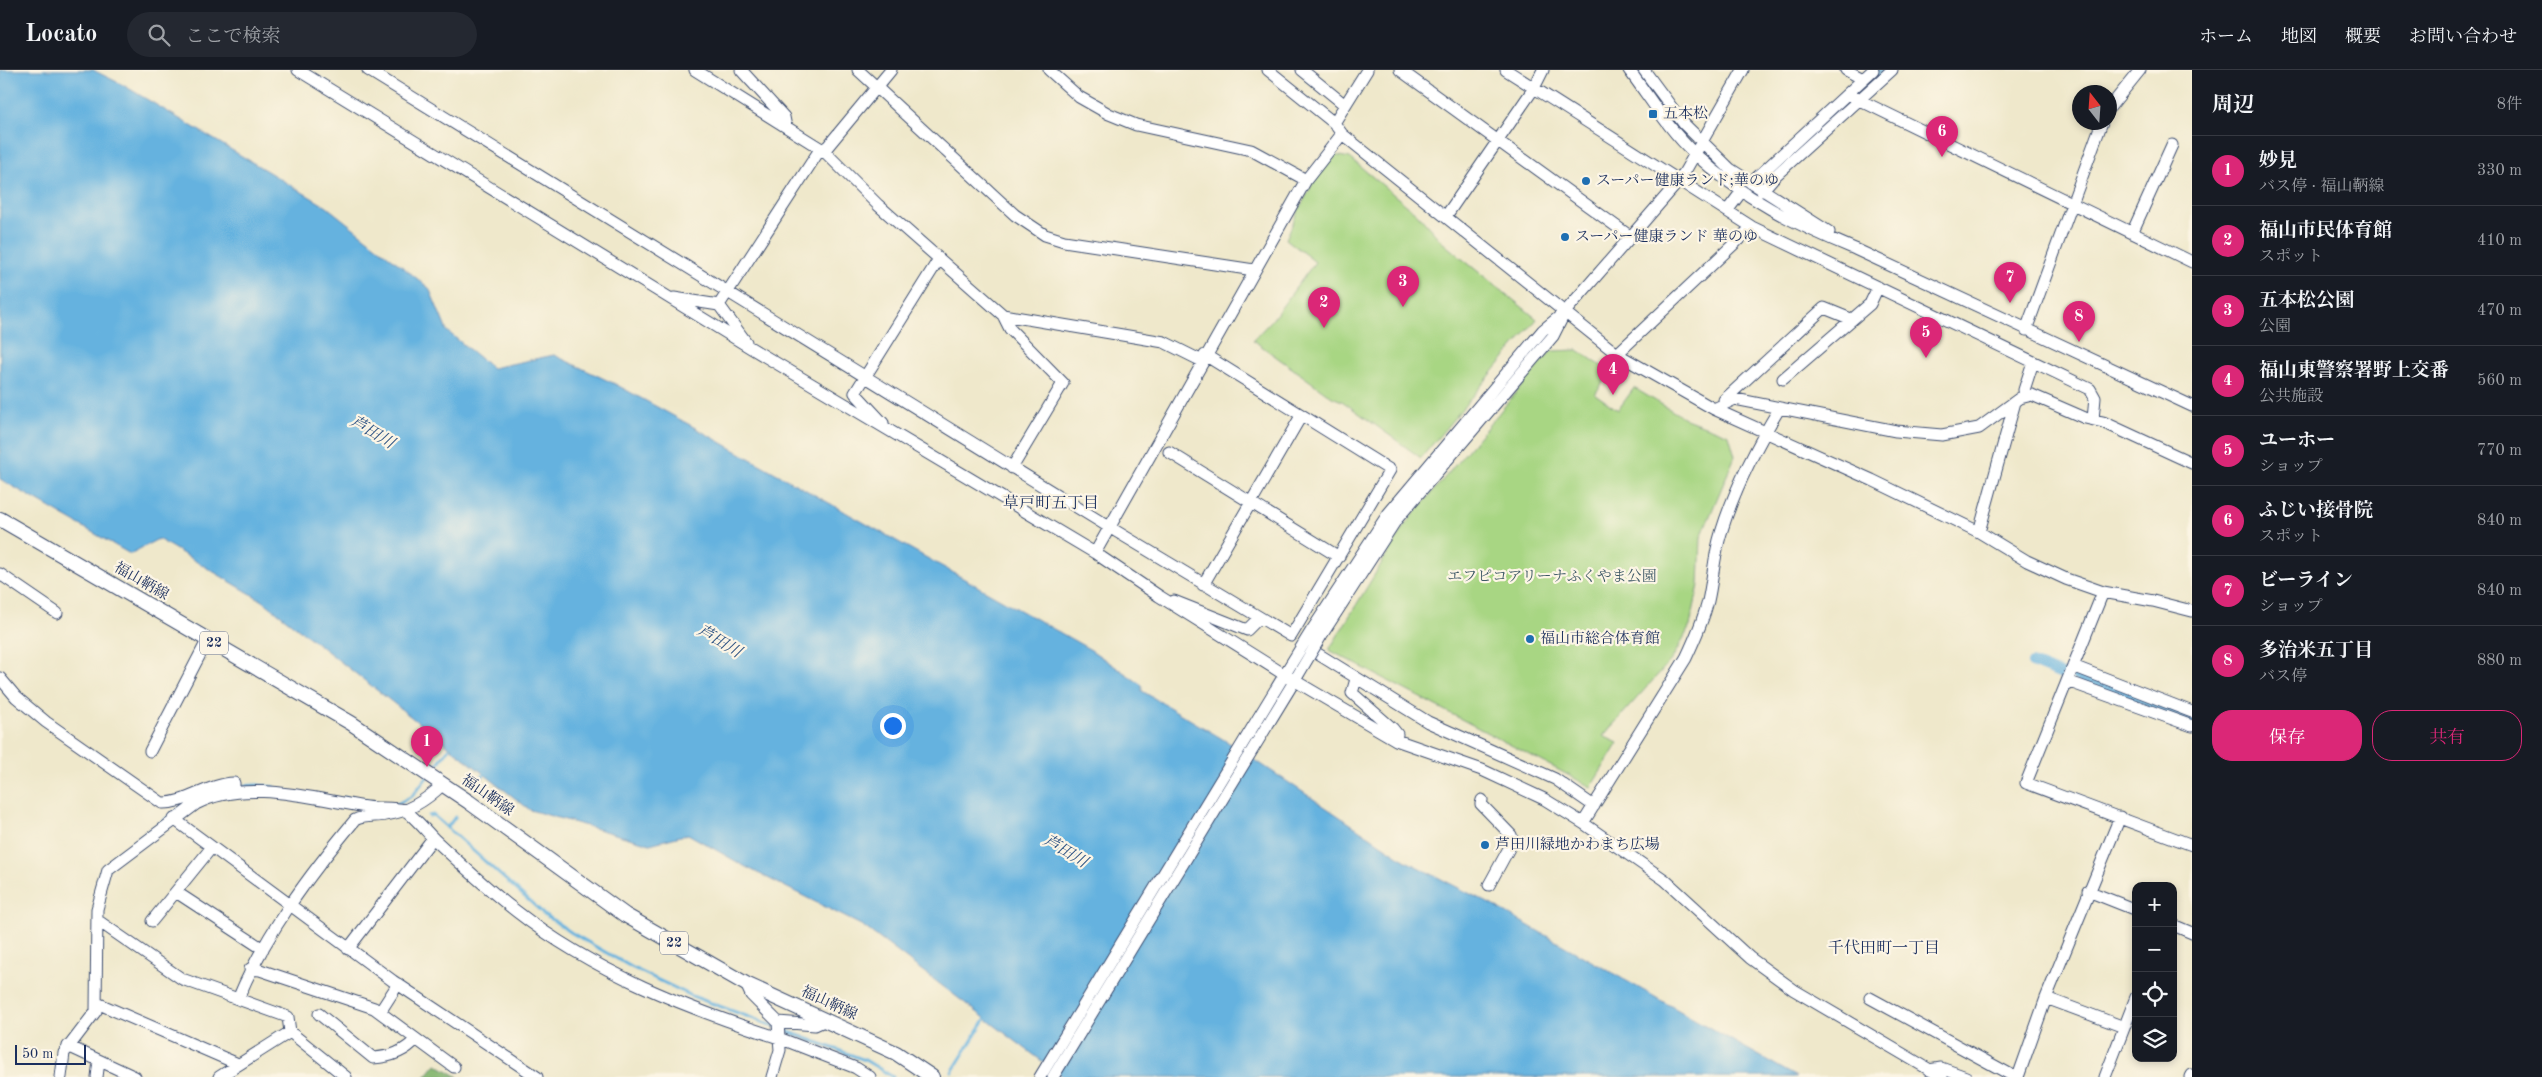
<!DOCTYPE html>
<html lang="ja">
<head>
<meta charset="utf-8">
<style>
	body { margin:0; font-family:"Old Standard TT","Noto Serif JP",serif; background:#242831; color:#f1f3f6 }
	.controls { position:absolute; right:15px; bottom:15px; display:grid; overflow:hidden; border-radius:10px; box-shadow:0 2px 8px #0003 }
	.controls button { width:45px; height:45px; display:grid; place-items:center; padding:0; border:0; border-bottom:1px solid #363941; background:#171b24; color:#f1f3f6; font:25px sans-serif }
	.compass { position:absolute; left:2072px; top:15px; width:45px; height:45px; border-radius:50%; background:#171b24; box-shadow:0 2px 8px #0003; rotate:343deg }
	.scale { position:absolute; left:15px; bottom:12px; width:71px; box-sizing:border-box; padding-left:5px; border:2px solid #1b2f5e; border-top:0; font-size:14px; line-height:18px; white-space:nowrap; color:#1b2f5e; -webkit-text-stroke:4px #fcf5e5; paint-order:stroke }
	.you { position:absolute; left:892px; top:655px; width:18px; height:18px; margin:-12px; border:4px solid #fff; border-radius:50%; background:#1a73e8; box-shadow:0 0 0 8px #1a73e833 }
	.badge { display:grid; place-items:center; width:32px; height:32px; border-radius:50%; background:#db2777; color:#fff; font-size:16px; font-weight:700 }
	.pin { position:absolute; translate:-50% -41px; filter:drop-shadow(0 1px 2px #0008) }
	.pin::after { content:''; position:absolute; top:26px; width:18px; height:15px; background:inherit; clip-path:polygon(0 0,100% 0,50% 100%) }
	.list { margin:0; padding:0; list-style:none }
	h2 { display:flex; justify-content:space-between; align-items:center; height:65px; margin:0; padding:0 20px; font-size:21px }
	h2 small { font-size:16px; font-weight:400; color:#9ea1a6 }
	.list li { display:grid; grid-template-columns:32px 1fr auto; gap:15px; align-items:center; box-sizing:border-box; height:70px; padding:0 20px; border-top:1px solid #363941 }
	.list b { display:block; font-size:19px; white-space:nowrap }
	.list p { margin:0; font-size:16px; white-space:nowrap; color:#9ea1a6 }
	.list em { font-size:16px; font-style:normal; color:#9ea1a6 }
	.actions { display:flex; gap:10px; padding:15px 20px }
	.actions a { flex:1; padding:11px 0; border:1px solid #db2777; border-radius:20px; text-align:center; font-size:18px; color:#db2777 }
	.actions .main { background:#db2777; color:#fff }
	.icon { flex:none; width:28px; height:28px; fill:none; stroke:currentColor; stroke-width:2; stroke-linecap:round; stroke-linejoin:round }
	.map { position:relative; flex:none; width:2192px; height:1007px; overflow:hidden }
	header { display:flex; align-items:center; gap:30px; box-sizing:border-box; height:70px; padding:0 25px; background:#171b24; border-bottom:1px solid #363941 }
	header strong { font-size:24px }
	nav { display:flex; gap:28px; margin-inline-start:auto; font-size:18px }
	.search { width:350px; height:45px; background:#242831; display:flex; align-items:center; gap:12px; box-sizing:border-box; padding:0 18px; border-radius:28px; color:#9ea1a6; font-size:19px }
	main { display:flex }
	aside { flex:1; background:#171b24 }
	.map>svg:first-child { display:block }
	.green { fill:#a8d683; stroke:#628270 }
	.forest { fill:#86b771; stroke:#507368 }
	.water { fill:#65b2df; stroke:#40709e }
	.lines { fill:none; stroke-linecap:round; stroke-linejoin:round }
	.stream { stroke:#65b2df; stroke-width:3 }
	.canal { stroke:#65b2df; stroke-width:10 }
	.minor-casing { stroke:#3b4b6e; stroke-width:13 }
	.major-casing { stroke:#3b4b6e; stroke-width:16 }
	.minor { stroke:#fff; stroke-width:11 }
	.major { stroke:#fff; stroke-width:14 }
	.minor-bridge-casing { stroke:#3b4b6e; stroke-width:13; stroke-linecap:butt }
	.minor-bridge { stroke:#fff; stroke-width:11 }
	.poi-dot { fill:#1f6fb2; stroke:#fcf5e5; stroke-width:2 }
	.labels { text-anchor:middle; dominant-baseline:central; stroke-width:4.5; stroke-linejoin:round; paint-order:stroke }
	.shield { fill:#fcf5e5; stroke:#5e6a86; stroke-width:1 }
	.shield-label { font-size:14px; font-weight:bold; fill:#1b2f5e }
	.poi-label { font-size:15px; fill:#1b2f5e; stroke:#fcf5e5; text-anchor:start }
	.park-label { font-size:15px; fill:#3e5967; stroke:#fcf5e5 }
	.street-label { font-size:15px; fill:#1b2f5e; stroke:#fcf5e5 }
	.water-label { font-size:16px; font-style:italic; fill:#315685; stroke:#fcf5e5 }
	.neighbourhood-label { font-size:16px; fill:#1b2f5e; stroke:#fcf5e5 }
</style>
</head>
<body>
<header>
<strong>Locato</strong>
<div class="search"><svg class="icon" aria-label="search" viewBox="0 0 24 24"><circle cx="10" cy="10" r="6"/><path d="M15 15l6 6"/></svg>ここで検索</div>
<nav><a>ホーム</a><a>地図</a><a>概要</a><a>お問い合わせ</a></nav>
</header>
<main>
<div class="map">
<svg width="2192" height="1007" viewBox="0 0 2192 1007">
	<rect width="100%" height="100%" fill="#fcf5e5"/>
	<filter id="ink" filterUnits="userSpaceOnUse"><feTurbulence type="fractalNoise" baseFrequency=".02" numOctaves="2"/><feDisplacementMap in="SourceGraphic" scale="10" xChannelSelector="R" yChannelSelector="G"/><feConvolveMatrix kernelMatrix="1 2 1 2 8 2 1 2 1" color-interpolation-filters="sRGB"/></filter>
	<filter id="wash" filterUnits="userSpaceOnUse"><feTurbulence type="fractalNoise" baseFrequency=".0096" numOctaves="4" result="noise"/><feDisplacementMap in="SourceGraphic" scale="20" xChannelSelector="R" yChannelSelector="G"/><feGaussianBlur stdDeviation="1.12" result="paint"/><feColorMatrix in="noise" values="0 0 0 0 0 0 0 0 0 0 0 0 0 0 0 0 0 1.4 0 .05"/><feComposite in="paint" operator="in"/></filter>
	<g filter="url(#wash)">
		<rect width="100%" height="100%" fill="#efe8cb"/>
		<path class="green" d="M1334,85L1350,88L1417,144L1442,172L1460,187L1537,249L1421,388L1342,331L1332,327L1253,270L1272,250L1315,192L1286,169L1298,141L1324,92L1327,87Z
			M1578,280L1610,302L1595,324L1618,340L1634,318L1686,349L1729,365L1735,386L1701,467L1699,515L1690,556L1672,589L1603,666L1618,673L1591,717L1329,580L1404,456L1551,281Z"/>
		<path class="forest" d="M436,994L457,1006L458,1007H425Z"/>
		<path class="water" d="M0,0H93L123,15L327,137L429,218L447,261L492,298L554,285L615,314L690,355L1091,580L1142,615V621L1231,674L1406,791L1490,834L1797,1007H1063L863,856L746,797L688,764L650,774L530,740L263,531L158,469L130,484L0,409Z"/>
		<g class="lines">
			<path class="stream" d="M431,702L449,679
				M479,712L486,701
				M243,716L257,715L274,717
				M345,728L378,733
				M397,734L412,726L427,707
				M429,746L433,745L544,844L572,863L633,898L692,926L776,957
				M447,758L455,747
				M129,777L188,732
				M781,959L865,990L893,1007
				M952,1002L986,948"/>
			<path class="canal" d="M1778,96L1882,0
				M2032,593L2062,605
				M2076,606L2192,650"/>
		</g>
	</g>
	<g filter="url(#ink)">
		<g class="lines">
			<g class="minor-casing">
				<path id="minor" d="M298,0L751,278L1095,483L1159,526L1285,605L1396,670L1482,700L1544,729L1583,753L1665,810L1750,888L1794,920L1942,1007
					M368,0L1109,457L1291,566L1390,400L1205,285
					M695,0L823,80L878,135L1003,245L1164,272L1202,291
					M741,0L784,47L786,57
					M858,0L1015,145L1045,165L1064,171L1254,200
					M1049,0L1079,27L1109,44L1136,55L1251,80L1306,110
					M1268,0L1334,53L1342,64L1617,284L1714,339L1872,410L1979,462L2027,491L2066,509L2103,522L2153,531L2192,541
					M1302,0L1345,35
					M1400,0L1631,167
					M1506,0L1752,157L2090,319L2095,328L2093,349
					M1629,0C1650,28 1669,60 1695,84C1742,128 1797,155 1855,179L2192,336
					M1644,0L1684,54L1730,99L1829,162
					M1846,0L1863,9
					M1847,24L2192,192
					M2110,37L2140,0
					M1334,53L1367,0
					M1751,113L1873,0
					M1762,121L1775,106L1892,0
					M1727,141L1742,121
					M1446,146L1534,18L1543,0
					M2132,163L2172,75
					M674,228L719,235
					M1003,245L1010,259L1063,313L1012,398
					M2026,260L2102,52
					M746,272L719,235L817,84L828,76L891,0
					M1617,284L1752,157
					M1783,309L1870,234L1878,217
					M2025,325L2024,320L2033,292
					M1724,330L1824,238L1851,249
					M1714,339L1735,329L1896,361L1942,365L1979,358L2020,328L2032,325L2085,348L2103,352L2192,393
					M883,353L855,323L939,189
					M1169,382L1339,487
					M1979,462L2015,332
					M1095,483L1306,110L1342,64
					M0,504L57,543
					M1203,515L1301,346
					M2103,522L2026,713L2192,775
					M1174,531L1247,560L1259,548
					M1312,560L1388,444L1543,260L1565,242L1680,110L1743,0
					M1321,566L1396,450L1553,266L1563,246
					M1305,576L1428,652L1555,709L1594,736
					M2073,596L2192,642
					M0,608L16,627L46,652L162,733C186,734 208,714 234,713V722
					M1356,609L1352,623L1393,659L1397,664L1396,670
					M2067,611L2192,656
					M150,681L208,569
					M1482,730L1481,734L1511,765L1513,771L1489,815
					M174,749L393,911L537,1007
					M1583,753L1686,588C1695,569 1703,551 1708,531C1713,509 1714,485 1721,463C1734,420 1756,377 1779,339
					M2088,821L2136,840
					M176,822L263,879
					M97,850L182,909L288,947L290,962L219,1007
					M152,851L212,777
					M2173,855L2192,863
					M348,879L433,768
					M250,899L260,900L374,938L454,997
					M746,914L751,925L778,952
					M1870,928L2015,1007
					M2046,928L2124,957
					M238,929C265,864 310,804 355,750C364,745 375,747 385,745C408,742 427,730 443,714
					M97,933L238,994
					M380,942L398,914
					M319,944L373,988C390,987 405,982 416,969
					M290,962L346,1007
					M68,976L135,1007
					M1929,1000L1941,998L1966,1007
					M61,1007L64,983L96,941L97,839L108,800L196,734C244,708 314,729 366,737C378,739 393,737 404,740C411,743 427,762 434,769C460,793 487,819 516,841C594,902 686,938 779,968L778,952L815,955L826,950
					M97,1007L99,991
					M772,1007L780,980L779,968L856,998L870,1007
					M1040,1007L1288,599
					M1053,1007L1298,605
					M2018,1007L2046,928L2120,747
					M2105,1007L2136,927
					M2191,1007L2192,1005"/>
			</g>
			<g class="major-casing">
				<path id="major" d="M0,449L351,653L469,732L625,845L746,914L896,983L932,1007"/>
			</g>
			<use href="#minor" class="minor"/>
			<use href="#major" class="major"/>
			<g class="minor-bridge-casing">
				<path id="minor-bridge" d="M1288,599L1312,560
					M1298,605L1321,566"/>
			</g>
			<use href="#minor-bridge" class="minor-bridge"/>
		</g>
	</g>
	<g class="poi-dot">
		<rect x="1648" y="39" width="10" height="10" rx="2.5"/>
		<circle cx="1586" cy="111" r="5"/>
		<circle cx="1565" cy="167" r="5"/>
		<circle cx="1530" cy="569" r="5"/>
		<circle cx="1485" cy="775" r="5"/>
	</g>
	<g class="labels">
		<g class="shield">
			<rect x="200" y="561.5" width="28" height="23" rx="4"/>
			<rect x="660" y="861.5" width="28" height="23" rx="4"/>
		</g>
		<g class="shield-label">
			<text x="214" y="573">22</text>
			<text x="674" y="873">22</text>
		</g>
		<g class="poi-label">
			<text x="1663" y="44">五本松</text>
			<text x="1596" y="111">スーパー健康ランド;華のゆ</text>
			<text x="1575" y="167">スーパー健康ランド 華のゆ</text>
			<text x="1540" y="569">福山市総合体育館</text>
			<text x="1495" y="775">芦田川緑地かわまち広場</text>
		</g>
		<g class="park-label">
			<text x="1552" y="507">エフピコアリーナふくやま公園</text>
		</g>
		<g class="street-label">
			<text transform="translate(141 512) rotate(30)">福山鞆線</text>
			<text transform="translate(487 726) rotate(35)">福山鞆線</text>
			<text transform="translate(829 934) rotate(25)">福山鞆線</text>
		</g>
		<g class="water-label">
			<text transform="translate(372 363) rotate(31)">芦田川</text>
			<text transform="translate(719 572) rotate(31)">芦田川</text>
			<text transform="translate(1065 782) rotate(31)">芦田川</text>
		</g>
		<g class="neighbourhood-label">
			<text x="1051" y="434">草戸町五丁目</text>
			<text x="1884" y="879">千代田町一丁目</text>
		</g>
	</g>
</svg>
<div class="controls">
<button>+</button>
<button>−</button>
<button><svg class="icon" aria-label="locate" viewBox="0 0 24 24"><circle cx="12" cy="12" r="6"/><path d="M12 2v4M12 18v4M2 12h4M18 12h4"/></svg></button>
<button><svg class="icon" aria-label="layers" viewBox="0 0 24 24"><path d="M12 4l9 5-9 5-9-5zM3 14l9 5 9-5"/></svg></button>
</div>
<svg class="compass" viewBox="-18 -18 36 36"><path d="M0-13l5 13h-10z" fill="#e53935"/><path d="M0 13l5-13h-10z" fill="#9ea1a6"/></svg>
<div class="scale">50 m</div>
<div class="you"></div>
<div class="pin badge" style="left:427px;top:697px">1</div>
<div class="pin badge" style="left:1324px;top:258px">2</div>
<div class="pin badge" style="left:1403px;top:237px">3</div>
<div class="pin badge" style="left:1613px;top:325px">4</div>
<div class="pin badge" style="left:1926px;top:288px">5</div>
<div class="pin badge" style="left:1942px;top:87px">6</div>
<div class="pin badge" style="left:2010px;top:233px">7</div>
<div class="pin badge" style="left:2079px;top:272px">8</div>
</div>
<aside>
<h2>周辺<small>8件</small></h2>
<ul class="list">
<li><span class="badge">1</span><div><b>妙見</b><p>バス停 · 福山鞆線</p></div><em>330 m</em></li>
<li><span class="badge">2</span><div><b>福山市民体育館</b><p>スポット</p></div><em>410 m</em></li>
<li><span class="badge">3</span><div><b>五本松公園</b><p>公園</p></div><em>470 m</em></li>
<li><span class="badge">4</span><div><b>福山東警察署野上交番</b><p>公共施設</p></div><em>560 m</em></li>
<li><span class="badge">5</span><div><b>ユーホー</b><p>ショップ</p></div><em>770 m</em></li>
<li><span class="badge">6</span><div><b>ふじい接骨院</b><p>スポット</p></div><em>840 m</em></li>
<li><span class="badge">7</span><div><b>ビーライン</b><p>ショップ</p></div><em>840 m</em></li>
<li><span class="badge">8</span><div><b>多治米五丁目</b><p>バス停</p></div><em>880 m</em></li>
</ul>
<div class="actions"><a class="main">保存</a><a>共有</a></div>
</aside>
</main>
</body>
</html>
